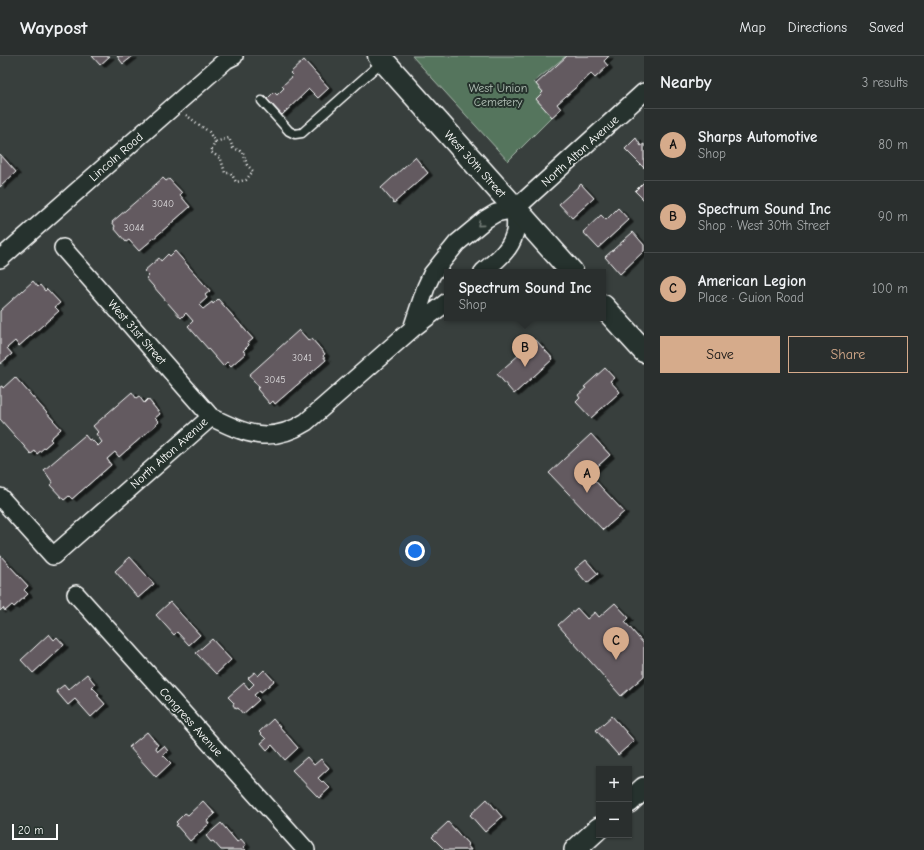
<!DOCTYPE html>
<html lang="en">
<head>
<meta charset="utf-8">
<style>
	body { margin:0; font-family:"Comic Neue",sans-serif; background:#323736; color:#f1f3f6 }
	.controls { position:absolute; right:12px; bottom:12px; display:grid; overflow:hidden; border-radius:0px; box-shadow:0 1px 3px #0004 }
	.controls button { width:36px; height:36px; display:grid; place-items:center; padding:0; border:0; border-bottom:1px solid #464a4a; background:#2a2f2e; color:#f1f3f6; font:20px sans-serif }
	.scale { position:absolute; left:12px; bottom:10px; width:46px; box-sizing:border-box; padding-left:4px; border:2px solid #fff; border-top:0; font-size:11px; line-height:14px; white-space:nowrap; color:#fff; -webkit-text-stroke:3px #26332d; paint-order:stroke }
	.you { position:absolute; left:415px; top:495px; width:14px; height:14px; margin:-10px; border:3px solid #fff; border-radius:50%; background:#1a73e8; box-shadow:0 0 0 6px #1a73e833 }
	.badge { display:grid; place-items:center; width:26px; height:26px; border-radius:50%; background:#d6ab8b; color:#111; font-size:13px; font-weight:700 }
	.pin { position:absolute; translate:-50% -33px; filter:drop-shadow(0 1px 2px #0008) }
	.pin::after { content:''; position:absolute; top:21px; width:14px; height:12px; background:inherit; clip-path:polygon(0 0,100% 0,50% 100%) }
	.popup { position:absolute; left:444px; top:213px; width:162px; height:52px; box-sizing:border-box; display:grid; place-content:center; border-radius:0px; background:#2a2f2e; filter:drop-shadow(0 1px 3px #0005); font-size:13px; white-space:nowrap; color:#a5a9aa }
	.popup b { font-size:15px; color:#f1f3f6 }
	.popup::after { content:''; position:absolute; left:50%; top:100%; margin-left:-8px; border:8px solid transparent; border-top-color:#2a2f2e }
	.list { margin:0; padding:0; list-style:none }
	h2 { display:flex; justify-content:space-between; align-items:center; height:52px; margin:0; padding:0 16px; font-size:17px }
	h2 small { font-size:13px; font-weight:400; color:#a5a9aa }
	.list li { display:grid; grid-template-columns:26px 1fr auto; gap:12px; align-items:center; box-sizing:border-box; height:72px; padding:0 16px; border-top:1px solid #464a4a }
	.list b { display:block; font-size:15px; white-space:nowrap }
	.list p { margin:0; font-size:13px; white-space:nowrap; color:#a5a9aa }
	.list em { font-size:13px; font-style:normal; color:#a5a9aa }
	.actions { display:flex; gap:8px; padding:12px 16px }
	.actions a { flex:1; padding:9px 0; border:1px solid #d6ab8b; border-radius:0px; text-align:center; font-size:14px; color:#d6ab8b }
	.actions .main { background:#d6ab8b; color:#111 }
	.map { position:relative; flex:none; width:644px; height:794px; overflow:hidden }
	header { display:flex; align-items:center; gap:24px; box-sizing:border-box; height:56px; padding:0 20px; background:#2a2f2e; border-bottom:1px solid #464a4a }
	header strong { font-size:19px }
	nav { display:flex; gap:22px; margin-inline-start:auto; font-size:14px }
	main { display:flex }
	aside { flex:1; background:#2a2f2e }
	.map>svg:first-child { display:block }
	.green { fill:#55745d; stroke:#aabaae }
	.building { fill:#635a61; stroke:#fff; filter:url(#shadow) }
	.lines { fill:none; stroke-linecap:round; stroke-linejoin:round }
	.service-casing { stroke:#fff; stroke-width:11 }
	.minor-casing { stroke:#fff; stroke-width:20 }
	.tertiary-casing { stroke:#fff; stroke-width:24 }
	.secondary-casing { stroke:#fff; stroke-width:25 }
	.path { stroke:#fff; stroke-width:2.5; stroke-dasharray:1 3; stroke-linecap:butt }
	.service { stroke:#26332d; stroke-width:8 }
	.minor { stroke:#26332d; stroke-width:17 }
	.tertiary { stroke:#26332d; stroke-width:21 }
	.secondary { stroke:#26332d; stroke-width:22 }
	.oneway { stroke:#727a76 }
	.labels { text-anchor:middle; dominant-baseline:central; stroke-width:4; stroke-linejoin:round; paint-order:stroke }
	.number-label { font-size:10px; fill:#d8d6d8 }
	.park-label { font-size:12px; fill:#b2c0b6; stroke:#26332d }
	.street-label { font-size:12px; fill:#fff; stroke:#26332d }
</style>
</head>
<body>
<header>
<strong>Waypost</strong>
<nav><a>Map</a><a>Directions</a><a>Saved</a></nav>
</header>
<main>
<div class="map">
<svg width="644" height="794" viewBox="0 0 644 794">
	<defs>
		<filter id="shadow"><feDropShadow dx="4.5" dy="2.5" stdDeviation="0" flood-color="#0009"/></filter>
	</defs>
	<rect width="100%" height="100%" fill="#383f3d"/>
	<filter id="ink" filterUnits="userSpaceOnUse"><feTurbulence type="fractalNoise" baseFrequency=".025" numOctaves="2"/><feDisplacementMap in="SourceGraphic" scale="8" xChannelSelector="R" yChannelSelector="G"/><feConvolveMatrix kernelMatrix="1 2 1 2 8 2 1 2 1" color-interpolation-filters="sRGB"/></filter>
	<g filter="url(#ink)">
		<path class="green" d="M412,0H566L534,26L543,36L536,43L552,61L508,105Z"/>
		<path class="building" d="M92,0H110L100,9Z
			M117,0H133L123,8Z
			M567,0H609L604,5L608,10L595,22L591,18L557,48L561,53L552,61L536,43L543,36L536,28Z
			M304,4L329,32L318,42L309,33L282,59L267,43L274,36L277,39L284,32L282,30L293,20L290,17Z
			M636,82L641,90L644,88V112L625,93Z
			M0,98L16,116L0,131Z
			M415,101L428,117L394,147L381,132Z
			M163,122L166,125L169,123L182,137L180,139L190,151L139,195L129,184L126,186L114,172L115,170L112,166Z
			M644,126V144L635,135Z
			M581,128L594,142L572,162L559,148Z
			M618,152L629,164L598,192L583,176L601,159L606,164Z
			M633,176L644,189V195L620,218L605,201Z
			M175,195L210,235L205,239L207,242L199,249L203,253L212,246L213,248L218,243L253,283L248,287L249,289L243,295L246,297L231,310L227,306L223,310L188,270L193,265L186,257L181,262L146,222L149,220L144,215L159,202L161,205L168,198L170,200Z
			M33,225L38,231L40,229L45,235L47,233L60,247L55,251L59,255L19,290L15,285L7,292L12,298L0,308V255Z
			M299,274L309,285L312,283L325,298L323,300L326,304L275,348L273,345L270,348L257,333L259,331L249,319Z
			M536,284L553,303L514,338L497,318Z
			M605,312L614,322L610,325L620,336L591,362L576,346L580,342L578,339L586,332L584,331Z
			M15,321L61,373L50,383L52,385L37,398L35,395L31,398L0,363V331L2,330L3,332Z
			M132,336L136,342L139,340L144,347L148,343L160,358L155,362L159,366L119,401L115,396L107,403L111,409L72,443L69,440L64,444L50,429L53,427L44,414L85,379L89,384L91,383L98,390L102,386L96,378L98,376L93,370Z
			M591,378L610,399L589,418L624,456L603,474L549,417Z
			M0,499L28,530L24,534L28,538L14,551L12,549L5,555L3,552L0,555Z
			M130,501L154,528L138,542L115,515Z
			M586,504L598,518L587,527L575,513Z
			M170,546L200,579L189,589L177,576L174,579L156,559Z
			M615,547L629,562L625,566L644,588V620L621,640L558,569L577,552L587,563L595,556L599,561Z
			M49,578L54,584L57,581L64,589L33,617L21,604Z
			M212,583L231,604L216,618L196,597Z
			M264,614L274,625L261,636L260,634L254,639L259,644L243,658L238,652L236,653L233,649L234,647L228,641L244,627L249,633L254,628L248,622L255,616L258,620Z
			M87,618L95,628L92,631L99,638L97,639L105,648L91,661L75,643L68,649L56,635L64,629L68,634Z
			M612,660L634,685L618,699L596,674Z
			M273,663L298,692L285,704L272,689L267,694L261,687L266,683L259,676Z
			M147,676L158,689L155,691L158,695L164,690L168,695L163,699L171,707L156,721L129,691Z
			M307,701L314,709L321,703L329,712L318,722L322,726L323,725L330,732L319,742L292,714Z
			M487,743L502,761L485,776L470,759Z
			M203,745L215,758L207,765L209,768L190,785L176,769L178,768L176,766L185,757L188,759Z
			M448,766L468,788L467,789L471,794H445L432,781Z
			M221,767L237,786L241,783L246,789L243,791L246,794H221L213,785L211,786L206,780Z"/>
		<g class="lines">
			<g class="service-casing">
				<path id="service" d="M262,45L289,75L295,78L302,77L383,5"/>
			</g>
			<g class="minor-casing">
				<path id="minor" d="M63,192L211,361C246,378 270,389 306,366L412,273
					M0,203L226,4L234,0
					M483,216C494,206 510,195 514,179C517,172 515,162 515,153
					M447,246L412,273L426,231L432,218L457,187L486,163L496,157L515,153L644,36
					M0,441L53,500L211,361
					M76,538L306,794"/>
			</g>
			<g class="tertiary-casing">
				<path id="tertiary" d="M629,746L644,732
					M575,794L599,772"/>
			</g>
			<g class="secondary-casing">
				<path id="secondary" d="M379,0L572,216
					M603,250L644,295"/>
			</g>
			<path class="path" d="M186,59L209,76L215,86L211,96L221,103L225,117H231L236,126L246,124L253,115L247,109L243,96L233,92L229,82L215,86"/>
			<use href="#service" class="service"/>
			<use href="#minor" class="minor"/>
			<use href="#tertiary" class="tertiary"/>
			<use href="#secondary" class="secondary"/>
		</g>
		<defs><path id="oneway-chevron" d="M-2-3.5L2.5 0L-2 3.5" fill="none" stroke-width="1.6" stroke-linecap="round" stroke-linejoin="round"/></defs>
		<use class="oneway" href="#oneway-chevron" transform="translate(480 168) rotate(140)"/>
	</g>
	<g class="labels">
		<g class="number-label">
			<text x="163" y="148">3040</text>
			<text x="134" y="172">3044</text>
			<text x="302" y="302">3041</text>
			<text x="275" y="324">3045</text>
		</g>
		<g class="park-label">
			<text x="498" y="32">West Union<tspan x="498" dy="14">Cemetery</tspan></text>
		</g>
		<g class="street-label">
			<text transform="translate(580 95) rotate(-42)">North Alton Avenue</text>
			<text transform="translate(116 101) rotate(-41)">Lincoln Road</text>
			<text transform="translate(475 108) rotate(48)">West 30th Street</text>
			<text transform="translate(137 276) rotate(49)">West 31st Street</text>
			<text transform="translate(169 397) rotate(-42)">North Alton Avenue</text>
			<text transform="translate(191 666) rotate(48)">Congress Avenue</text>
		</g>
	</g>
</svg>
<div class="controls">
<button>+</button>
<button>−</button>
</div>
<div class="scale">20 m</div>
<div class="you"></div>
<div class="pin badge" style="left:587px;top:437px">A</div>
<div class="pin badge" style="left:525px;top:311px">B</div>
<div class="popup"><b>Spectrum Sound Inc</b>Shop</div>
<div class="pin badge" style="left:616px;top:604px">C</div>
</div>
<aside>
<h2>Nearby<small>3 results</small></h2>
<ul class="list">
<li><span class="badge">A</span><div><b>Sharps Automotive</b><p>Shop</p></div><em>80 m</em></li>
<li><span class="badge">B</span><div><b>Spectrum Sound Inc</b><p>Shop · West 30th Street</p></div><em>90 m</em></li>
<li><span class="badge">C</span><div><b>American Legion</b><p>Place · Guion Road</p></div><em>100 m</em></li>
</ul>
<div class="actions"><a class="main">Save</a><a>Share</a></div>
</aside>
</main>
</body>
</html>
